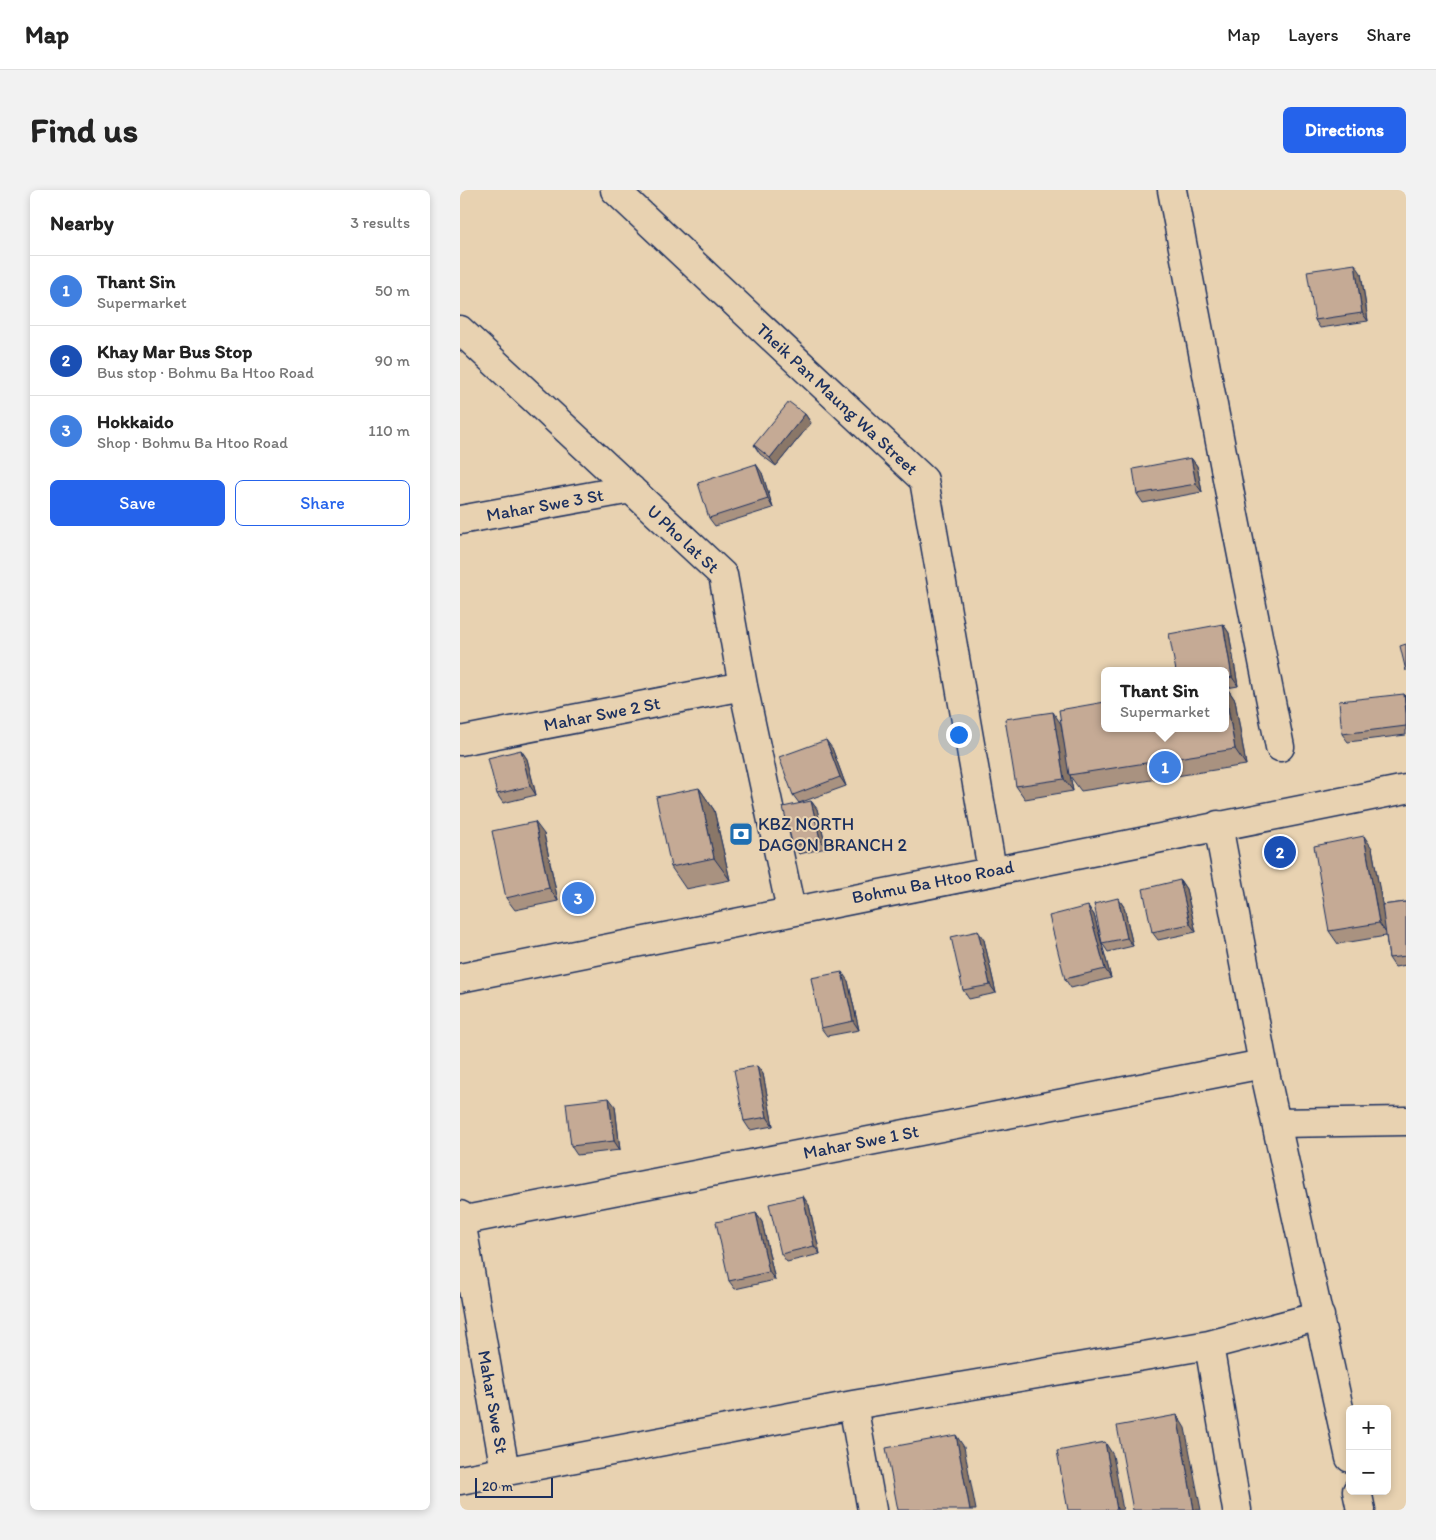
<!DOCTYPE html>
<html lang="en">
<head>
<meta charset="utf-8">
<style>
	body { margin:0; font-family:Itim,sans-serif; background:#f2f2f2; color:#222 }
	.controls { position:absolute; right:15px; bottom:15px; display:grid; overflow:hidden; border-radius:8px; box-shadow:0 2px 8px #0003 }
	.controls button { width:45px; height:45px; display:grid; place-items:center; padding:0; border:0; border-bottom:1px solid #e0e0e0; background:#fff; color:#222; font:25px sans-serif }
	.scale { position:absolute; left:15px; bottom:12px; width:78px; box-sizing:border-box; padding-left:5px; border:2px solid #1b2f5e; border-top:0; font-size:14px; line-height:18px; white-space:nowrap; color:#1b2f5e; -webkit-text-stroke:4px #e8d2b1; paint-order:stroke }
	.you { position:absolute; left:498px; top:544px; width:18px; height:18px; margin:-12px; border:4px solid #fff; border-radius:50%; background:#1a73e8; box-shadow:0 0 0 8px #1a73e833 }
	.badge { display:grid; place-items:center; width:32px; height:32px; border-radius:50%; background:#2563eb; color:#fff; font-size:16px; font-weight:700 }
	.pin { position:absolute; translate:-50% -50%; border:2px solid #fff; box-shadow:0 1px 5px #0006 }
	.popup { position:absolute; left:641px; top:477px; width:128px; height:65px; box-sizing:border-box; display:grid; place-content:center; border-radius:8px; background:#fff; filter:drop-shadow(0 1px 4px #0005); font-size:16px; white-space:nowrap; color:#767676 }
	.popup b { font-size:19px; color:#222 }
	.popup::after { content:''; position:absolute; left:50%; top:100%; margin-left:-10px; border:10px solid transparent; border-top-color:#fff }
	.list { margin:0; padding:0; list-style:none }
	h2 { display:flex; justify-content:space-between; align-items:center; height:65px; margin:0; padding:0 20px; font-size:21px }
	h2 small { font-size:16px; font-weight:400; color:#767676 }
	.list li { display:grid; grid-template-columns:32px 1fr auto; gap:15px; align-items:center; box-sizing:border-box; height:70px; padding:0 20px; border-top:1px solid #e0e0e0 }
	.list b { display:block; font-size:19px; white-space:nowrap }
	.list p { margin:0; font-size:16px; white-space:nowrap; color:#767676 }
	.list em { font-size:16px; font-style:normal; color:#767676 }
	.actions { display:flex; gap:10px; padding:15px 20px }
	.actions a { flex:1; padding:11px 0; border:1px solid #2563eb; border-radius:8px; text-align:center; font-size:18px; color:#2563eb }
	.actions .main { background:#2563eb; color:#fff }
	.map { position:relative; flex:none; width:946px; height:1320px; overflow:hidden; border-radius:8px }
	header { display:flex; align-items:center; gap:30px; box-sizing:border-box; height:70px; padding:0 25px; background:#fff; border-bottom:1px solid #e0e0e0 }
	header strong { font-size:24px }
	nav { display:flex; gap:28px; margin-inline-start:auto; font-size:18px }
	.intro { display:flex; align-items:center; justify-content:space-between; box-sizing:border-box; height:120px; padding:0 30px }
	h1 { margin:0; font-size:35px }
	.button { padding:12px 22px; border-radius:8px; background:#2563eb; color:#fff; font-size:18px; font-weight:700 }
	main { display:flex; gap:30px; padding:0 30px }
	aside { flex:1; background:#fff; border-radius:8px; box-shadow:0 2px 8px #0003 }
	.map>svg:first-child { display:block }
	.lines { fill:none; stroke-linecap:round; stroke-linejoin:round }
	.street-casing { stroke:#1b2f5e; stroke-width:31 }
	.primary-casing { stroke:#1b2f5e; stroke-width:31 }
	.street { stroke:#e8d2b1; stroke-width:28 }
	.primary { stroke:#e8d2b1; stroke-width:28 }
	.wall { fill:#a99280; stroke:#1b2f5e }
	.shaded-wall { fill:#8a7768; stroke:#1b2f5e }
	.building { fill:#c5aa95; stroke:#1b2f5e }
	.labels { text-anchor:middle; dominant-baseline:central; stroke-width:4; stroke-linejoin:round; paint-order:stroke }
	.street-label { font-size:18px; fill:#1b2f5e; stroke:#e8d2b1 }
	.poi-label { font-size:18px; fill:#1b2f5e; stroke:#e8d2b1; text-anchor:start }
</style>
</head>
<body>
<header>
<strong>Map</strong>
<nav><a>Map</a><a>Layers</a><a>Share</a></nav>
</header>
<div class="intro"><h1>Find us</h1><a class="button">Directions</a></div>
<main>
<aside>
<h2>Nearby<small>3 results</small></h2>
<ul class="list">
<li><span class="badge" style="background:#3f7fe0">1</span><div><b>Thant Sin</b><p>Supermarket</p></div><em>50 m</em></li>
<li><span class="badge" style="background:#1a4fb4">2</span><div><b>Khay Mar Bus Stop</b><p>Bus stop · Bohmu Ba Htoo Road</p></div><em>90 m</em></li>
<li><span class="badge" style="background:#3f7fe0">3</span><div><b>Hokkaido</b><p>Shop · Bohmu Ba Htoo Road</p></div><em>110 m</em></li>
</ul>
<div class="actions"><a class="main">Save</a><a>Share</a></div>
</aside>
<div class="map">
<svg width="946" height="1320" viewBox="0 0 946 1320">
	<rect width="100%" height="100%" fill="#e8d2b1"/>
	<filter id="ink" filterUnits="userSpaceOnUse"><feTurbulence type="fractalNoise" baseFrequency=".02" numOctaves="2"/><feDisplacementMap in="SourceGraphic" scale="10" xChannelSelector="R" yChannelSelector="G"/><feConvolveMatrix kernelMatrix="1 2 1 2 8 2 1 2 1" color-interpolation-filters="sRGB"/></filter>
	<g filter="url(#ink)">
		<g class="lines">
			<g class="street-casing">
				<path id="street" d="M155,0L464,290L532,680
					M712,0L773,320L820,557
					M0,140L263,385L283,496L331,720
					M0,330L171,299
					M0,551L283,496
					M758,635L803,874L890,1268
					M816,933L946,931
					M0,1025L45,1281
					M0,1031L803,874
					M749,1155L777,1320
					M393,1215L412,1320
					M0,1290L393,1215L749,1155L860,1126
					M897,1301L901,1320"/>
			</g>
			<g class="primary-casing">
				<path id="primary" d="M0,788L946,599"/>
			</g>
			<use href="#street" class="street"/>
			<use href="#primary" class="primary"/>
		</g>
		<path class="wall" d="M901,83L908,131L860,138L855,130Z
			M345,224L351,233L316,276L300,264L294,255Z
			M731,268L737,276L742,302L683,313L677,304Z
			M302,283L313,318L255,336L249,328Z
			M763,434L769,443L778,496L767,498L775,510L786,575L621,601L610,586L613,601L565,609L556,596L601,534L765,538V481Z
			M944,504L946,507V545L888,552L882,544Z
			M372,558L386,596L339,613L333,605Z
			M61,560L67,569L76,605L43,613L37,604Z
			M239,598L254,620L270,690L226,699L211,677Z
			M351,611L357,619L366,658L339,664L333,656Z
			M84,644L98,711L55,720L46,708Z
			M912,658L922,715L946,712V775L935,777L929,768L926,746L878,754L869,741Z
			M720,690L726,699L736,742L698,750L692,742Z
			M658,708L664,717L673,756L648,762L642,753Z
			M628,716L634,725L651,788L611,798L605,789Z
			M524,750L536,803L509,809L503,800Z
			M388,791L399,840L367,846L361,838Z
			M297,876L303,884L313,936L290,940L284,931Z
			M155,916L160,960L117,965L111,956Z
			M349,1015L360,1064L327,1072L321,1064Z
			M296,1023L302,1032L315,1090L275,1099L269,1091Z"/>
		<path class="shaded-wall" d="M895,74L901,83L908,131L902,123Z
			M345,224L351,233L316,276L310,268Z
			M731,268L737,276L742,302L736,294Z
			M296,274L302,283L313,318L308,309Z
			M763,434L769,443L778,496L772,487Z
			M765,495L775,510L786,575L775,559L765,500Z
			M944,504L946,507V523Z
			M593,522L601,534L613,601L604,589Z
			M366,550L372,558L386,596L380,587Z
			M61,560L67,569L76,605L70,596Z
			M239,598L254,620L270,690L254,668Z
			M351,611L357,619L366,658L360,649Z
			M75,632L84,644L98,711L89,698Z
			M904,646L912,658L928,746L919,733Z
			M720,690L726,699L736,742L730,734Z
			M658,708L664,717L673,756L667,748Z
			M628,716L634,725L651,788L645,779Z
			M518,741L524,750L536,803L530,795Z
			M382,782L388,791L399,840L393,831Z
			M297,876L303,884L313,936L307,927Z
			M149,908L155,916L160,960L154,951Z
			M343,1006L349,1015L360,1064L354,1056Z
			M296,1023L302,1032L315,1090L309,1082Z
			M717,1225L725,1238L741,1320H734Z
			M496,1245L504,1257L516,1320H510Z
			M645,1252L653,1265L663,1320H657Z"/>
		<path class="building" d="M895,74L902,123L855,130L847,81Z
			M329,212L345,224L310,268L294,255Z
			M731,268L736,294L677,304L673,279Z
			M296,274L308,309L249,328L238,293Z
			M763,434L772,487L765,489V481H716L709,444Z
			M946,454V481L940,456Z
			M765,500L775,559L609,585L599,520L645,512V538H765Z
			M944,504L946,523V536L882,544L879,511Z
			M593,522L604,589L556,596L545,529Z
			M366,550L380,587L333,605L319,567Z
			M61,560L70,596L37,604L28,568Z
			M239,598L254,668L211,677L196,607Z
			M351,611L360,649L333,656L323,617Z
			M75,632L89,698L46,708L32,641Z
			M904,646L919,733L869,741L854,656Z
			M720,690L730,734L692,742L683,699Z
			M658,708L667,748L642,753L634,714Z
			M946,712V766L929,768L922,715Z
			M628,716L645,779L605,789L589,726Z
			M518,741L530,795L503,800L491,747Z
			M382,782L393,831L361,838L351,788Z
			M297,876L307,927L284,931L274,880Z
			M149,908L154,951L111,956L106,913Z
			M343,1006L354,1056L321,1064L309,1014Z
			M296,1023L309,1082L269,1091L256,1032Z
			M717,1225L734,1320H673L657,1236Z
			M496,1245L510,1320H438L426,1258Z
			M645,1252L657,1320H608L597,1261Z"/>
	</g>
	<defs>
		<g id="bank-square" transform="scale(1.25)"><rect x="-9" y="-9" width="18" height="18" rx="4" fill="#1f6fb2" stroke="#e8d2b1"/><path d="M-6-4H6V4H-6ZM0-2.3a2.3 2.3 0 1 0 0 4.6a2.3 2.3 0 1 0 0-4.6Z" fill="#fff"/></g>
	</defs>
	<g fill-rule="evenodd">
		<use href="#bank-square" x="281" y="644"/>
	</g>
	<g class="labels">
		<g class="street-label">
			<text transform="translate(377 209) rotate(43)">Theik Pan Maung Wa Street</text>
			<text transform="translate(85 315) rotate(-10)">Mahar Swe 3 St</text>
			<text transform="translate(223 349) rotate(43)">U Pho lat St</text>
			<text transform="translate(142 524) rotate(-11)">Mahar Swe 2 St</text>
			<text transform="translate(473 692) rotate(-11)">Bohmu Ba Htoo Road</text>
			<text transform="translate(401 952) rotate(-11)">Mahar Swe 1 St</text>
			<text transform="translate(33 1212) rotate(80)">Mahar Swe St</text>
		</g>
		<g class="poi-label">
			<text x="298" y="634">KBZ NORTH<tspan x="298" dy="21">DAGON BRANCH 2</tspan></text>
		</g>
	</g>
</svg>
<div class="controls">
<button>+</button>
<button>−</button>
</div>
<div class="scale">20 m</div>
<div class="you"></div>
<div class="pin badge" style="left:705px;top:577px;background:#3f7fe0">1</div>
<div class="popup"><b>Thant Sin</b>Supermarket</div>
<div class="pin badge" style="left:820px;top:662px;background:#1a4fb4">2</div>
<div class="pin badge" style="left:118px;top:708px;background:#3f7fe0">3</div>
</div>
</main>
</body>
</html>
